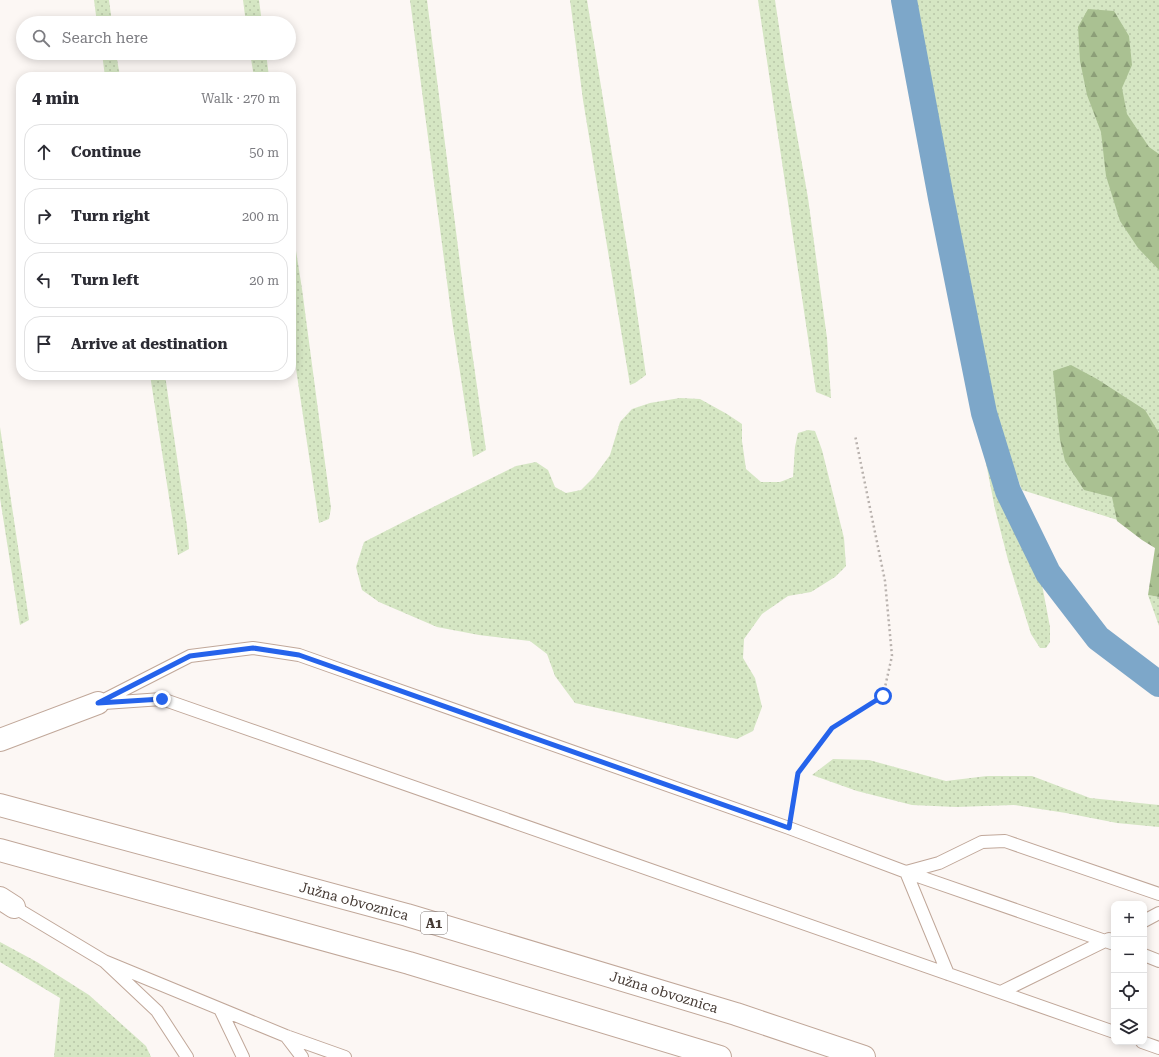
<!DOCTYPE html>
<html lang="en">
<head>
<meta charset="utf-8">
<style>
	body { margin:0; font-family:"Roboto Serif",serif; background:#f7f7f7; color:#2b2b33 }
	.controls { position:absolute; right:12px; bottom:12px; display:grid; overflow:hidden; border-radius:8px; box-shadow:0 2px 10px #0003 }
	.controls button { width:36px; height:36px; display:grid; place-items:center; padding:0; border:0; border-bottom:1px solid #e1e1e2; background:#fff; color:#2b2b33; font:20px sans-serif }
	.stop { position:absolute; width:12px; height:12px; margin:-9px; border:3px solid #2563eb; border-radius:50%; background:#fff }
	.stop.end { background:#2563eb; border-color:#fff; box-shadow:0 1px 4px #0008 }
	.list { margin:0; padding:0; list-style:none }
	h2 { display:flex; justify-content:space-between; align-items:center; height:52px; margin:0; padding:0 16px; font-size:17px }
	h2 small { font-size:13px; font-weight:400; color:#7c7c81 }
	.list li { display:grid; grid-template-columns:26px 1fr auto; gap:12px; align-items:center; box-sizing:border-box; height:56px; margin:0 8px 8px; padding:0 8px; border:1px solid #e1e1e2; border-radius:16px }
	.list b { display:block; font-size:15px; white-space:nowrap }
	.list em { font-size:13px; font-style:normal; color:#7c7c81 }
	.icon { flex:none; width:22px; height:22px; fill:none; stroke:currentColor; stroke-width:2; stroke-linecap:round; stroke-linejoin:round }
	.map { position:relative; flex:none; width:1159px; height:1057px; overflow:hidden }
	.search { position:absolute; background:#fff; box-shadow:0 2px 10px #0003; left:16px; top:16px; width:280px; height:44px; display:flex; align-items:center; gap:10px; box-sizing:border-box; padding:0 14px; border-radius:22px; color:#7c7c81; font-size:15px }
	.panel { position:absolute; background:#fff; box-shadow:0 2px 10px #0003; left:16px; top:72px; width:280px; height:308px; border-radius:16px }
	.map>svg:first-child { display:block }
	.grass { fill:url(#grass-dots) }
	.forest { fill:url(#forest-firs) }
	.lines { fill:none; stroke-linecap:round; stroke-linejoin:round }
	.canal { stroke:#7da7c9; stroke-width:26 }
	.service-casing { stroke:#c0a799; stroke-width:14 }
	.motorway-casing { stroke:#c0a799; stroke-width:24 }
	.path { stroke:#b9b2ae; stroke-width:2.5; stroke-dasharray:2 3; stroke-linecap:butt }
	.service { stroke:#fff; stroke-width:12 }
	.motorway { stroke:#fff; stroke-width:22 }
	.route { stroke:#2563eb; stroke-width:5 }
	.labels { text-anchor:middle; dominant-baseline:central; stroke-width:3.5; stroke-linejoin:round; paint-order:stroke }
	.shield { fill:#fff; stroke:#7d7571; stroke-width:1 }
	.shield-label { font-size:13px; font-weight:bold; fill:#453a34 }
	.street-label { font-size:14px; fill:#453a34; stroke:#fff }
</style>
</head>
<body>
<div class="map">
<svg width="1159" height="1057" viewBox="0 0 1159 1057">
	<defs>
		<pattern id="grass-dots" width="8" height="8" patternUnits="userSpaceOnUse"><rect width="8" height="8" fill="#d5e6c3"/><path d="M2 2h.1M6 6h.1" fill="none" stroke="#b8c6a8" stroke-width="1.8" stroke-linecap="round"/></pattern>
		<pattern id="forest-firs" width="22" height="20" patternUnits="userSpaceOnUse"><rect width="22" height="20" fill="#aac192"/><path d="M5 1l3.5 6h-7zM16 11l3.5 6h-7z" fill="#8c9e78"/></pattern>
	</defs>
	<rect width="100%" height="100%" fill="#fcf7f4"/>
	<path class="grass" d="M94,0H109L112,23H97Z
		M243,0H259L262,23H246Z
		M410,0H427L464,295L486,450L473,457L452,320Z
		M570,0H587L632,278L646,375L635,383L630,385L583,100Z
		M758,0H775L785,67L808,198L827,338L831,398L816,392Z
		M913,0H1159V533L1022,490L1011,461V472L1034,542L1050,627V642L1046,648H1040L1031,634L1008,560L995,509L986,463Z
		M102,53H116L120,77H105Z
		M250,53H266L269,77H254Z
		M291,219L302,289L331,508L329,519L319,523L291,335Z
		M150,375H165L187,526L189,549L178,555Z
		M680,398L700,399L727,414L742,424V441L746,469L761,482H780L793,477L795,447L798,433L808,430L815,431L822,450L844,538L846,566L835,577L811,592L788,596L762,614L744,639L743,658L755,678L762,707L753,731L737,739L575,703L555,676L547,654L530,641L479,635L437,627L379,602L362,590L356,567L364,542L413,517L516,466L536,462L548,470L555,487L566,493L581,490L594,477L610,455L620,422L632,409L650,403Z
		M0,427L29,620L20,625L0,498Z
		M1148,595L1159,597V626Z
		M833,759L869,760L946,781L987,776H1032L1090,798L1159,805V827L1117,823L1066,813L1014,805L956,807L912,805L857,791L812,775Z
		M0,942L37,962L89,995L146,1046L151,1057H54L60,998L0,962Z"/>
	<path class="forest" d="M1088,9L1114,11L1129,36L1132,65L1122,88L1127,114L1149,147L1159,154V270L1138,248L1120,221L1106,176L1101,132L1087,95L1080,61L1078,27Z
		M1071,365L1097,379L1145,410L1159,433V597L1148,595L1155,548L1142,540L1117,521L1112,497L1084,490L1065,461L1060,440L1053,371Z"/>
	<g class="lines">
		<path class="canal" d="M904,0L941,198L984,413L1008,491L1048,573L1098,638L1159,684"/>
		<g class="service-casing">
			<path id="service" d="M98,703L190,656L253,648L299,655L789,828L906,872L939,863L982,842L1005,841L1159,894
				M104,703L162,699L1114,1032
				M906,872L1114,944
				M906,872L948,974
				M14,907L104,961L157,1011L187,1057
				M1144,921L1159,913
				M1144,955L1159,961
				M104,961L286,1036L345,1057
				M1001,992L1109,939
				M220,1009L243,1057
				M286,1036L302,1057
				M1142,1042L1159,1048"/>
		</g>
		<g class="motorway-casing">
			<path id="motorway" d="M0,740L98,703
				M0,805L407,915L736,1014L864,1057
				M0,850L409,963L720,1057
				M0,898L14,907"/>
		</g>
		<path class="path" d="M792,810L798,773L832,728L883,696L892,656L885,581L855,435"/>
		<use href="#service" class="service"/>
		<use href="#motorway" class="motorway"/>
	</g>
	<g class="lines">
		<path class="route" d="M162,699L98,703L190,656L253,648L299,655L789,828L798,773L832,728L883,696"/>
	</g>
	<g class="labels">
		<rect class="shield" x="421" y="912" width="26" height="22" rx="3"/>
		<g class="shield-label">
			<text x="434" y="923">A1</text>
		</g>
		<g class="street-label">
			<text transform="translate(354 901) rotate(15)">Južna obvoznica</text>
			<text transform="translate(664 992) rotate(17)">Južna obvoznica</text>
		</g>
	</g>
</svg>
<div class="controls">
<button>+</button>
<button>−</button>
<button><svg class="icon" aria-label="locate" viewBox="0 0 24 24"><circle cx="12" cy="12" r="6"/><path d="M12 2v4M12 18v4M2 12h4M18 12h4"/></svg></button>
<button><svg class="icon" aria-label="layers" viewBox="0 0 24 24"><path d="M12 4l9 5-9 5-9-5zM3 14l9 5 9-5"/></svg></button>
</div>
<div class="stop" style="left:883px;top:696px"></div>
<div class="stop end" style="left:162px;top:699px"></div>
<div class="search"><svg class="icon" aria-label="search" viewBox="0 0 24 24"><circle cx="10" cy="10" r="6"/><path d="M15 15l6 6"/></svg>Search here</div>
<section class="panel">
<h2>4 min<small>Walk · 270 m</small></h2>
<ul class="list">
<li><svg class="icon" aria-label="ahead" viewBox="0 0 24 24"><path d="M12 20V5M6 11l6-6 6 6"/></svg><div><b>Continue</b></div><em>50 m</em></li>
<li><svg class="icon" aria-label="right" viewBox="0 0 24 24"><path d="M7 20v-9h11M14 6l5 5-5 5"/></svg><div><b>Turn right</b></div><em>200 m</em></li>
<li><svg class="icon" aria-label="left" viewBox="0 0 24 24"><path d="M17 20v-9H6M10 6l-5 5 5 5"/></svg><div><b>Turn left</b></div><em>20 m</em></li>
<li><svg class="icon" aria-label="arrive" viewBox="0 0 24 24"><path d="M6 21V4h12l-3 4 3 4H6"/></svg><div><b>Arrive at destination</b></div></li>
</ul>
</section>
</div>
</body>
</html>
